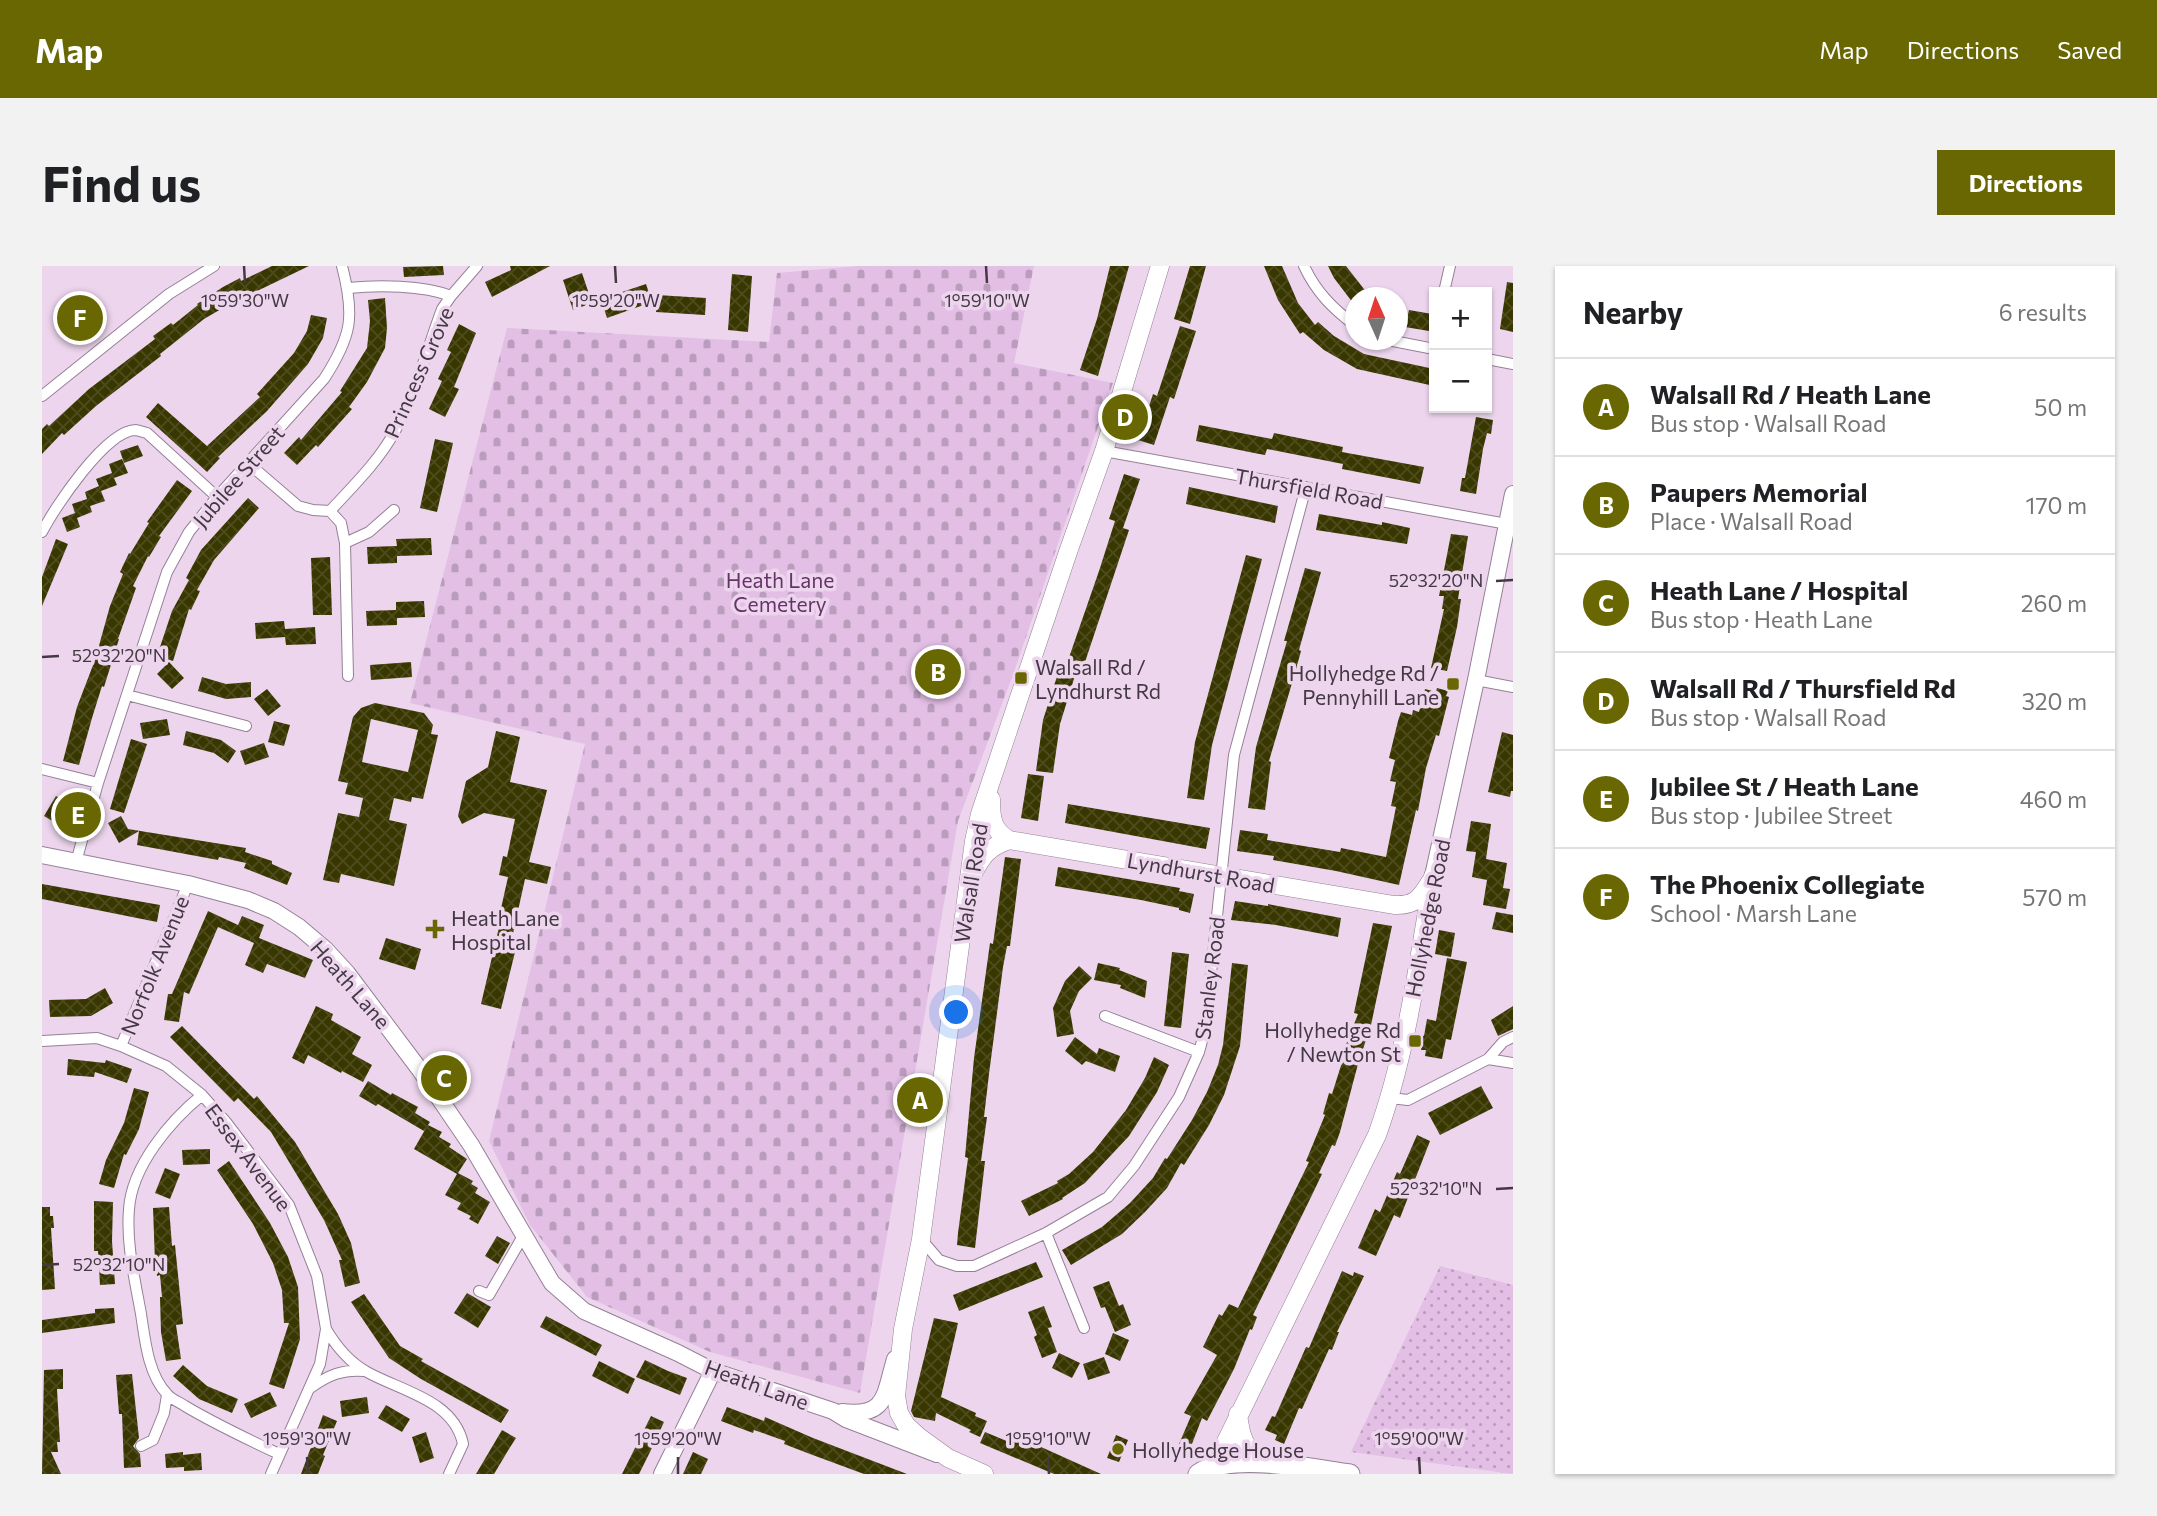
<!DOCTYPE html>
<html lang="en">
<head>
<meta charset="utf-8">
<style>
	body { margin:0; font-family:Commissioner,sans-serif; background:#f2f2f2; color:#202124 }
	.controls { position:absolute; right:21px; top:21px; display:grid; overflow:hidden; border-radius:0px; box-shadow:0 2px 5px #0004 }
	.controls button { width:63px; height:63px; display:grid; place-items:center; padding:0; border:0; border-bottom:2px solid #e0e0e0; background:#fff; color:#202124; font:35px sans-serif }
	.compass { position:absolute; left:1303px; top:21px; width:63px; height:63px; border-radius:50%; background:#fff; box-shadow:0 2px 5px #0004; rotate:357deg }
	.you { position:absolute; left:915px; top:747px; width:24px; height:24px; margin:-18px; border:5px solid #fff; border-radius:50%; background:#1a73e8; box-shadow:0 0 0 10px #1a73e833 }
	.badge { display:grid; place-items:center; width:46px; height:46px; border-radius:50%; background:#696701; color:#fff; font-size:23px; font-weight:700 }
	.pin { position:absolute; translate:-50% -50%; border:4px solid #fff; box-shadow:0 2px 7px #0006 }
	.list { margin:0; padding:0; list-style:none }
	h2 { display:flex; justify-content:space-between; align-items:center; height:91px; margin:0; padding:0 28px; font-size:30px }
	h2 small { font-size:23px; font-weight:400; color:#757577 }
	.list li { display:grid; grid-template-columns:46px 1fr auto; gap:21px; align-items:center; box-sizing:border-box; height:98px; padding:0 28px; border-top:2px solid #e0e0e0 }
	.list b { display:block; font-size:26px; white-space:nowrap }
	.list p { margin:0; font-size:23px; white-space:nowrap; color:#757577 }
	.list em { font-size:23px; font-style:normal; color:#757577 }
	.map { position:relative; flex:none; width:1471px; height:1208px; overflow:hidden; border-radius:0px }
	header { display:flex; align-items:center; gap:42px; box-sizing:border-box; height:98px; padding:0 35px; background:#696701; color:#fff }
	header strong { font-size:33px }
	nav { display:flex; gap:38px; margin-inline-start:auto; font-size:24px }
	.intro { display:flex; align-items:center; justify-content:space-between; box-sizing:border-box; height:168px; padding:0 42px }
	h1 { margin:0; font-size:49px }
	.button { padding:18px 32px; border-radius:0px; background:#696701; color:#fff; font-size:24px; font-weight:700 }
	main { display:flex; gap:42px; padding:0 42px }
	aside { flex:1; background:#fff; border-radius:0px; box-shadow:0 2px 5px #0004 }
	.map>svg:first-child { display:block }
	.green { fill:url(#green-dots) }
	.cemetery { fill:url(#cemetery-stones) }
	.building { fill:url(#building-cross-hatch); fill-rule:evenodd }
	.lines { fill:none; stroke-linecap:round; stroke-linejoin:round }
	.street-casing { stroke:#958097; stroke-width:12 }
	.secondary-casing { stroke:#958097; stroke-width:18 }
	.primary-casing { stroke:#958097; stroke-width:19 }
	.highway-casing { stroke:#958097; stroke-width:21 }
	.street { stroke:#fff; stroke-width:10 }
	.secondary { stroke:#fff; stroke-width:16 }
	.primary { stroke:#fff; stroke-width:18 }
	.highway { stroke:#fff; stroke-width:19 }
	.ticks { fill:none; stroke:#433943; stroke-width:2.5 }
	.poi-dot { fill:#696701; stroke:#edd5ee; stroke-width:2.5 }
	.labels { text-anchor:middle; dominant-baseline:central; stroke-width:7; stroke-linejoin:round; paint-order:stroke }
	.street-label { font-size:21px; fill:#433943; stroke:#edd5ee }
	.park-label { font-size:21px; fill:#643469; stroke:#edd5ee }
	.poi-label { font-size:21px; fill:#433943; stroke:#edd5ee; text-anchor:start }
	.ticks-label { font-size:18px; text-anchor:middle; fill:#433943; stroke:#edd5ee; stroke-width:7; stroke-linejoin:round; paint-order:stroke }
</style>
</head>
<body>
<header>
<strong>Map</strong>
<nav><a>Map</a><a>Directions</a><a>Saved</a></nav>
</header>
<div class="intro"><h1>Find us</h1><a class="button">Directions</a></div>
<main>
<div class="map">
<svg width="1471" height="1208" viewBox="0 0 1471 1208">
	<defs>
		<pattern id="green-dots" width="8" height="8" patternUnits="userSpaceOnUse" patternTransform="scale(1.75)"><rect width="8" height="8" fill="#e3bfe6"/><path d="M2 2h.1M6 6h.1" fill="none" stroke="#ba9cbc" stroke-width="1.8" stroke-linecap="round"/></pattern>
		<pattern id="cemetery-stones" width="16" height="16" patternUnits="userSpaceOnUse" patternTransform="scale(1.75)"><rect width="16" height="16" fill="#e3bfe6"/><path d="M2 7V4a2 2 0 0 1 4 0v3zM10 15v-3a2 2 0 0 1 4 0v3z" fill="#ba9cbc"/></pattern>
		<pattern id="building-cross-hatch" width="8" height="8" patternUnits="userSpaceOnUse" patternTransform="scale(1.75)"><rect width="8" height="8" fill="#393700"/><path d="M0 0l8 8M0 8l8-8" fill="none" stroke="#4e4c1e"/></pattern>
	</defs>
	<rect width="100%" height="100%" fill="#edd5ee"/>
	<path class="green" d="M1398,1000L1471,1019V1208L1309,1186Z"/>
	<path class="cemetery" d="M816,0H992L972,97L1071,117L972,406L916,555L818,1127L668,1086L545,1031L488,959L447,875L543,478L368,437L465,62L727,76L735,7Z"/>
	<path class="building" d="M230,0H267L211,27L210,25L162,53L118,88L119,90L54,140L22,169L20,167L0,188V163L5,158L7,160L47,123L113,73L111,70L129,57L131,59L156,39L155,38L181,21L198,12L199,15Z
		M401,0L402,9L362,11L361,1Z
		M468,0H508L450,31L443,16L469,4Z
		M1068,0H1087L1056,110L1038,104L1055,53Z
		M1148,0H1164L1148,58L1132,53Z
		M1222,0H1240L1256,37L1273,59L1276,56L1292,70L1322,88L1392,103V120L1315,103L1282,84L1261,66L1258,68L1236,34Z
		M1286,0H1304L1329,32H1313L1311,37L1292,12Z
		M540,7L550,37L531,44L521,14Z
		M690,8L710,10L706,66L686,64Z
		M1465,16L1471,17V66L1458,63Z
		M604,18L610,36L565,52L559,33Z
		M615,29L664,32L663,49L614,46Z
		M343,32L345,62L343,82L325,116L307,141L310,143L276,181L274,179L255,199L242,187L257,171L259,174L300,126L298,125L325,82L328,55L326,34Z
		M1367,44L1390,48L1387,65L1363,61Z
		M269,49L285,52L281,72L266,98L225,145L176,191L178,192L165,206L104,151L116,137L165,180L218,131L215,128L252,87L265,65Z
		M417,58L434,67L412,121L417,123L403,151L387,143L400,115L396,113L409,86L405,84Z
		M1138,60L1154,65L1132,133L1128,131L1112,179L1096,174L1111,128L1115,130Z
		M1434,151L1451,154L1449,168L1445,167L1441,183L1434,228L1418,225L1420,212H1423Z
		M1157,159L1230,173L1232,167L1301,181L1300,186L1382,201L1378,218L1300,203L1301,198L1225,183L1223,189L1212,187L1154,175Z
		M393,173L411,177L395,246L378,242Z
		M96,179L101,190L82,197L78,185Z
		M80,193L86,207L72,212L75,219L59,225L54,213L70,207L67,198Z
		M1082,208L1098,213L1081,262L1087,264L1040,405L1035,403L1027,429L1018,458L1011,507L994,505L1001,454L1018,401L1023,403L1057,305L1073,255L1067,253Z
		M135,214L150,225L117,270L119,271L107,291L106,290L91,320L94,322L76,373H77L62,421L60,420L50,452L37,499L21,495L35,441L53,394L68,340L81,308L78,306L87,287L88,288L107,257L105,256Z
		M57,220L63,235L48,240L50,246L35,252L38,261L25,266L20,252L33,247L30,238L45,233L43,226Z
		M1147,221L1236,240L1233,257L1144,238Z
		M206,232L217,242L172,294L155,324L158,325L149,344L147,343L131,395L115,390L130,345L147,314L144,312L159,284Z
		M1277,248L1340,259V256L1368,262L1365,278L1274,264Z
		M1409,268L1426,270L1416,333H1419L1415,361L1405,405L1389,402L1402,343H1400L1402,330H1397Z
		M389,272L390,289L355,290V297L326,298L325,281L355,280L354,273Z
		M14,273L26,278L0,340V311Z
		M1204,289L1220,293L1170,479L1162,534L1145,532L1153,476Z
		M288,291L290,349H271L269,292Z
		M1263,302L1279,306L1257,384L1259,385L1253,407L1227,495L1229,496L1223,544L1206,542L1214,481L1245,375H1242Z
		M382,335L383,351L355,352V359L325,360L324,345L354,344V336Z
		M242,355L243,363L273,361L274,378L244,379L243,371L214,373L213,357Z
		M127,396L142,412L130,423L115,408Z
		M369,396L370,411L329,414L328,399Z
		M160,411L184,418L209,416V431L184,433L156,425Z
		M1395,422L1406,425L1404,430L1407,431L1397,470L1394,469L1384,502L1376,545L1374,544L1357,619L1294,605L1231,594L1232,590L1195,585L1198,564L1226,568L1225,574L1298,586L1299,582L1344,591L1354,541L1349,540L1354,516L1348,515L1353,494L1347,492L1356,455L1359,446L1370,449L1371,444L1377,446L1383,423L1394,426Z
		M225,423L239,440L226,450L212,433Z
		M333,437L382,447L391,459L389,468L396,469L381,533L370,531L369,536L352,532L347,554L365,558L352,620L299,608L297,617L281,614L296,547L317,551L321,532L303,528L306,517L296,515L311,451L319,442ZM329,453L376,464L366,506L320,496Z
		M125,453L128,469L101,473L98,457Z
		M232,455L248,459L242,480L226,476Z
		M144,465L179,474L194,485L186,497L172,487L141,479Z
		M454,465L478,471L468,516L505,524L487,596L509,601L505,618L483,613L470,672L476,674L459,743L439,738L458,657L456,656L466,611L457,609L461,590L465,591L473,553L442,547L420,558L416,550L424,515L446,501Z
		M1460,466L1471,469V525H1469L1468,531L1446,526Z
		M89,473L105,478L82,547L68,543Z
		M222,477L227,491L203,499L198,485Z
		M986,508L1002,510L996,555L979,552Z
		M14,530L29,539L17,559L2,550Z
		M1026,538L1168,562L1164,583L1023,557Z
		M79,550L86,563L204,582L203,586L230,595V598L250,607L245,619L202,602L204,597L177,591L176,594L95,579L97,565L77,577L66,557Z
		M1429,555L1449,558L1444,593L1465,597L1461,622L1468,623L1464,643L1441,639L1445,614L1430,611L1434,586L1424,585Z
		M963,591L979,593L968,680H965L961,701L947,808L942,851H945L939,895H943L933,982L915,979L916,967L926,892L923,891L932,792L948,677L951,678Z
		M1016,601L1138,622L1137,625L1152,628L1148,647L1137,644V642L1099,634L1013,620Z
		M0,618L118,639L115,656L0,633Z
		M1193,635L1226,640V638L1299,652L1296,671L1234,659L1189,654Z
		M166,645L196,659L200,650L222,659L217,672L271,694L263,712L225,698L221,707L203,699L212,677L176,661L147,728L142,726L137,756L122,754L126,728H130Z
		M1454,646L1471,649V667L1450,663Z
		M1331,657L1350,660L1329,759L1316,798L1298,866L1293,880L1290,879L1277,907L1280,908L1270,929L1211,1049L1215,1051L1210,1064L1208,1063L1192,1103L1165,1155L1160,1152L1148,1183L1137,1178L1149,1150L1142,1147L1175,1089L1161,1081L1177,1048L1180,1050L1187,1038L1196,1042L1267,896L1264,895L1283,849L1281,848L1287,827L1290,828L1302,790L1300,789L1316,748L1312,747Z
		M1397,664L1413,667L1409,691L1393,688Z
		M344,672L379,683L373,704L337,693Z
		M1130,686L1147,688L1139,762L1122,760Z
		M1405,692L1425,696L1409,774L1404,773L1400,793L1383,790L1384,784H1379L1380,779H1375L1377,769L1382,770L1385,753L1394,755Z
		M1056,697L1078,702L1077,704L1105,715L1103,732L1078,722L1079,719L1052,714Z
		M1190,697L1206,699L1198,780L1182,829L1167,859L1142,899L1139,897L1125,922L1103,946L1080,968L1029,999L1020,984L1060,961L1088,937L1111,912L1123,892L1125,893L1150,854L1165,826L1176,799L1181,779Z
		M1037,700L1050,712L1037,725L1028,745L1032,768L1015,771L1011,742L1023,715Z
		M63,722L71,737L49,750L8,751L7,734L44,733Z
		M274,740L291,748L289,754L319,771L310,788L330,799L321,816L300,805L299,807L266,789L262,798L250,792Z
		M1471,740V763L1456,770L1449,754Z
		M140,760L212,833L215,830L253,876L296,948L309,977L318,1017L303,1021L297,994H300L282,954L229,866L196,832L192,836L128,771Z
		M1033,771L1055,788L1057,782L1078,790L1073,806L1044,795L1040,799L1023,785Z
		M1112,791L1127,799L1115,826L1087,870L1043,917L1020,932L1021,933L987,950L979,935L1016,917L1015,915L1027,908L1051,886L1084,844L1103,812Z
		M26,793L63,797L64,794L90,803L85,817L53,806L52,811L25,809Z
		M326,815L349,829L350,827L376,841L373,847L388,856L386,859L400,866L397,871L409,878L407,881L425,893L416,907L431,915L429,918L436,922L433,927L448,936L436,958L427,953L429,950L415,943L419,937L403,929L415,908L372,883L384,862L382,865L336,838L334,840L317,830Z
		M1439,820L1451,842L1398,869L1386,847Z
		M92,822L107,826L97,863L84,889L82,888L72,922L57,918L64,894L82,857Z
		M1375,869L1388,875L1358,952L1352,949L1334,990L1316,982L1333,943L1338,946L1355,906L1358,908Z
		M168,883V898L141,899L140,884Z
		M187,895L228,957L246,991L256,1021L258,1073L242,1123L227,1118L247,1057H242L240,1024L231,997L211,958L175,904Z
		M123,902L138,908L128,933L113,927Z
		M52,935L71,936L70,975L73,1018L58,1019L56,985H52Z
		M0,941H8V950H11L12,962H9L13,1023L0,1024Z
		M127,941L130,980L133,979L141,1058L134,1059L139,1093L124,1095L119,1066L118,1031H120L118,1009L115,1010L113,996L111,942Z
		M455,970L468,977L456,998L443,990Z
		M994,996L1001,1011L917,1045L911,1029Z
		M1300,1005L1311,1010L1312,1006L1322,1010L1295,1066H1297L1290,1084L1287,1083L1260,1143L1257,1142L1242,1178L1233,1174L1235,1169L1223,1164L1230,1150L1233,1151L1264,1081L1267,1082Z
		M1067,1015L1077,1040L1081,1038L1089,1059L1073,1066L1063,1041L1059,1042L1051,1021Z
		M425,1027L449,1041L436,1062L412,1047Z
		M322,1028L358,1080L381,1093L379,1095L467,1144L459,1157L379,1113L347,1092L309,1036Z
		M1002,1040L1010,1061L1006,1062L1015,1086L1000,1092L992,1071L995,1069L986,1046Z
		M72,1042L73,1057L0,1067V1054L53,1047V1043Z
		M504,1050L560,1079L554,1090L498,1061Z
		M892,1052L916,1057L899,1131L934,1147L933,1150L945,1155L938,1171L927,1166L929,1164L894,1147L893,1155L872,1151L869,1145Z
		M1071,1067L1087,1074L1078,1095L1063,1088Z
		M1017,1087L1038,1097L1030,1112L1010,1102Z
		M1062,1091L1068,1107L1046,1114L1041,1098Z
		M603,1094L626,1105L645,1112L638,1129L594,1111Z
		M557,1095L593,1113L586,1128L550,1110Z
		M141,1099L165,1120L196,1133L190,1147L157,1133L131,1110Z
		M21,1103V1123H15L18,1176H15L16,1186H9L19,1208H0L2,1104Z
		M90,1108L97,1172L91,1180L98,1188L99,1201L82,1202L80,1148H77L74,1109Z
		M228,1126L235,1140L209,1152L202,1138Z
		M325,1131L327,1147L300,1151L298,1135Z
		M344,1139L368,1153L360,1166L336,1152Z
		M685,1141L722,1155L723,1151L771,1172L865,1208H822L768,1188L742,1178L743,1175L712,1164L711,1167L679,1155Z
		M281,1149L295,1155L281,1189L283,1190L276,1208H259Z
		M609,1150L622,1156L608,1186L597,1208H580Z
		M460,1164L474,1172L467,1183L452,1208H434Z
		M384,1166L392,1192L378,1197L370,1171Z
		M943,1166L967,1176L969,1171L987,1178L988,1176L1059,1208H1012L938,1177Z
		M1074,1169L1086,1174L1077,1196L1065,1192Z
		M141,1186V1189L159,1187L160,1204L142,1205V1201L124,1202L123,1188Z
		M651,1186L666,1193L659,1208H641Z"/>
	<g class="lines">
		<g class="street-casing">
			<path id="street" d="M1262,0C1274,26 1291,43 1314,60
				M1402,26L1408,0
				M409,30L435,0
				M1346,74L1392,83
				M1445,93L1471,98
				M0,130L127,28L172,0
				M1062,185L1471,259
				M206,197L256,240L271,244L288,245C310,221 337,195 353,165C374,127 385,83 400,43L409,30C381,19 336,19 306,22
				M288,245L299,257L303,277L306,410
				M0,266C13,241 64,164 94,164C95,164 104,167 105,167L175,231
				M303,277L327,266L352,244
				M1434,414L1471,421
				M85,429L204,460
				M0,503L56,517
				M34,596L56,517L125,306L147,266L175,231L282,113C310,70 313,50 300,0
				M1063,750L1157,786
				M0,775L55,772L79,780L124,800L160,829L184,856L247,939L275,1010L284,1063L278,1098L229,1208
				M79,780L146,618
				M1446,793L1461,776L1471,771
				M160,829C128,855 90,900 87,943C84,978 93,1014 99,1048C103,1074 106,1108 125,1128C129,1133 137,1136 143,1140C173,1158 205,1173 237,1188
				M1348,832L1366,834L1446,793L1471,797
				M1004,967L1042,1062
				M879,973L897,994L915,1000H932L1004,967L1066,931L1092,900L1137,831L1157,786L1163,764L1192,489L1264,221
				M437,1025L447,1029L481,970
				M284,1063C294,1080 307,1096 325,1106C359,1125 412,1134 421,1178L407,1208
				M268,1122C287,1109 300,1103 323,1105
				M99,1180L111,1174L122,1147L125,1129"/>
		</g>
		<g class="secondary-casing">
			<path id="secondary" d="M0,589L146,618L206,634L232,645L257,661L283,683L305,707L378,804L429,879L510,1017L542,1045L636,1087L671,1105L791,1145L804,1153L895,1188
				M1391,610L1434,414L1471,228
				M800,1146C845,1151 842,1130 853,1093
				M620,1208L671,1105"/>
		</g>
		<g class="primary-casing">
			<path id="primary" d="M949,533C949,552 950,564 967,574L1352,639C1372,640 1378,633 1388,616
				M930,609C941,589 945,582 967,574
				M1196,1148C1199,1173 1202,1180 1221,1197
				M942,1208L906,1192L877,1171L864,1159L857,1147L854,1130L861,1063L879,973L932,575L938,548L1026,286L1062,185L1118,0
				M1168,1208L1335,869C1365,786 1376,697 1391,610"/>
		</g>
		<g class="highway-casing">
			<path id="highway" d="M1156,1208C1189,1185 1270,1203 1308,1208"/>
		</g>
		<use href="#street" class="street"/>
		<use href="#secondary" class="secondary"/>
		<use href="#primary" class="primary"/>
		<use href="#highway" class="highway"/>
	</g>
	<path class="ticks" d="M202,0L203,17M573,0L574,17M944,0L945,17M1454,315L1471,314M0,391L17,390M1454,923L1471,922M0,999L17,998M265,1191L266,1208M636,1191V1208M1006,1191L1007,1208M1377,1191L1378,1208"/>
	<g class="poi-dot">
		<rect x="972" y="405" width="14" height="14" rx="3.5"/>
		<rect x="1404" y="411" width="14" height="14" rx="3.5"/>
		<path d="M389.5 652.5h7v7h7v7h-7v7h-7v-7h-7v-7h7z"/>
		<rect x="1366" y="768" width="14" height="14" rx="3.5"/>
		<circle cx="1076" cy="1183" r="7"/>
	</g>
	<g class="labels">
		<g class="street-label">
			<text transform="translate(376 106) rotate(-66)">Princess Grove</text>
			<text transform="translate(196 210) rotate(-49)">Jubilee Street</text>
			<text transform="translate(1267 222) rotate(10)">Thursfield Road</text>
			<text transform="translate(1159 606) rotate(10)">Lyndhurst Road</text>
			<text transform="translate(928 617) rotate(-81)">Walsall Road</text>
			<text transform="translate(1385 652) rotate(-79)">Hollyhedge Road</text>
			<text transform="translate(112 699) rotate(-68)">Norfolk Avenue</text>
			<text transform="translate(1167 712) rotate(-83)">Stanley Road</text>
			<text transform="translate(309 718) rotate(49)">Heath Lane</text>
			<text transform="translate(207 891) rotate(53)">Essex Avenue</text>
			<text transform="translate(715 1118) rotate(20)">Heath Lane</text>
		</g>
		<g class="park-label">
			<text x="738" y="313">Heath Lane<tspan x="738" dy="24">Cemetery</tspan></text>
		</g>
		<g class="poi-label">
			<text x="993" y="400">Walsall Rd /<tspan x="993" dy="24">Lyndhurst Rd</tspan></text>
			<text x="1397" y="406" text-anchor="end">Hollyhedge Rd /<tspan x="1397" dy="24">Pennyhill Lane</tspan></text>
			<text x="409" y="651">Heath Lane<tspan x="409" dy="24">Hospital</tspan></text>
			<text x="1359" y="763" text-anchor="end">Hollyhedge Rd<tspan x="1359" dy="24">/ Newton St</tspan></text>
			<text x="1090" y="1183">Hollyhedge House</text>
		</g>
	</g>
	<g class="ticks-label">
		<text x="203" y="41">1°59'30"W</text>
		<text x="574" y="41">1°59'20"W</text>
		<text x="945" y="41">1°59'10"W</text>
		<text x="1394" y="321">52°32'20"N</text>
		<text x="77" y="396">52°32'20"N</text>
		<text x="1394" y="929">52°32'10"N</text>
		<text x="77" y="1005">52°32'10"N</text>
		<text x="265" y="1179">1°59'30"W</text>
		<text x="636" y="1179">1°59'20"W</text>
		<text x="1006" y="1179">1°59'10"W</text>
		<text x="1377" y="1179">1°59'00"W</text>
	</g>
</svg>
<div class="controls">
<button>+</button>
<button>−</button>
</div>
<svg class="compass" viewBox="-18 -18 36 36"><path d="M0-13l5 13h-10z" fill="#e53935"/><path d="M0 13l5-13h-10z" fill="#757577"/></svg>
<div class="you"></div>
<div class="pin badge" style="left:878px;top:834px">A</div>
<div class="pin badge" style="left:896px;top:406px">B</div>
<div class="pin badge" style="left:402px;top:812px">C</div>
<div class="pin badge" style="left:1083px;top:151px">D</div>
<div class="pin badge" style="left:36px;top:549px">E</div>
<div class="pin badge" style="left:38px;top:52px">F</div>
</div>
<aside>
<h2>Nearby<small>6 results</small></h2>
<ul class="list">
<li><span class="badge">A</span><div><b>Walsall Rd / Heath Lane</b><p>Bus stop · Walsall Road</p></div><em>50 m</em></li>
<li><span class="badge">B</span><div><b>Paupers Memorial</b><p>Place · Walsall Road</p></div><em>170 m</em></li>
<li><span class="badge">C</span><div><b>Heath Lane / Hospital</b><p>Bus stop · Heath Lane</p></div><em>260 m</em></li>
<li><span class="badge">D</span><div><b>Walsall Rd / Thursfield Rd</b><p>Bus stop · Walsall Road</p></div><em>320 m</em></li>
<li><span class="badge">E</span><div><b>Jubilee St / Heath Lane</b><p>Bus stop · Jubilee Street</p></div><em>460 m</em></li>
<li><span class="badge">F</span><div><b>The Phoenix Collegiate</b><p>School · Marsh Lane</p></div><em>570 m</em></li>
</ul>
</aside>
</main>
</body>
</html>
